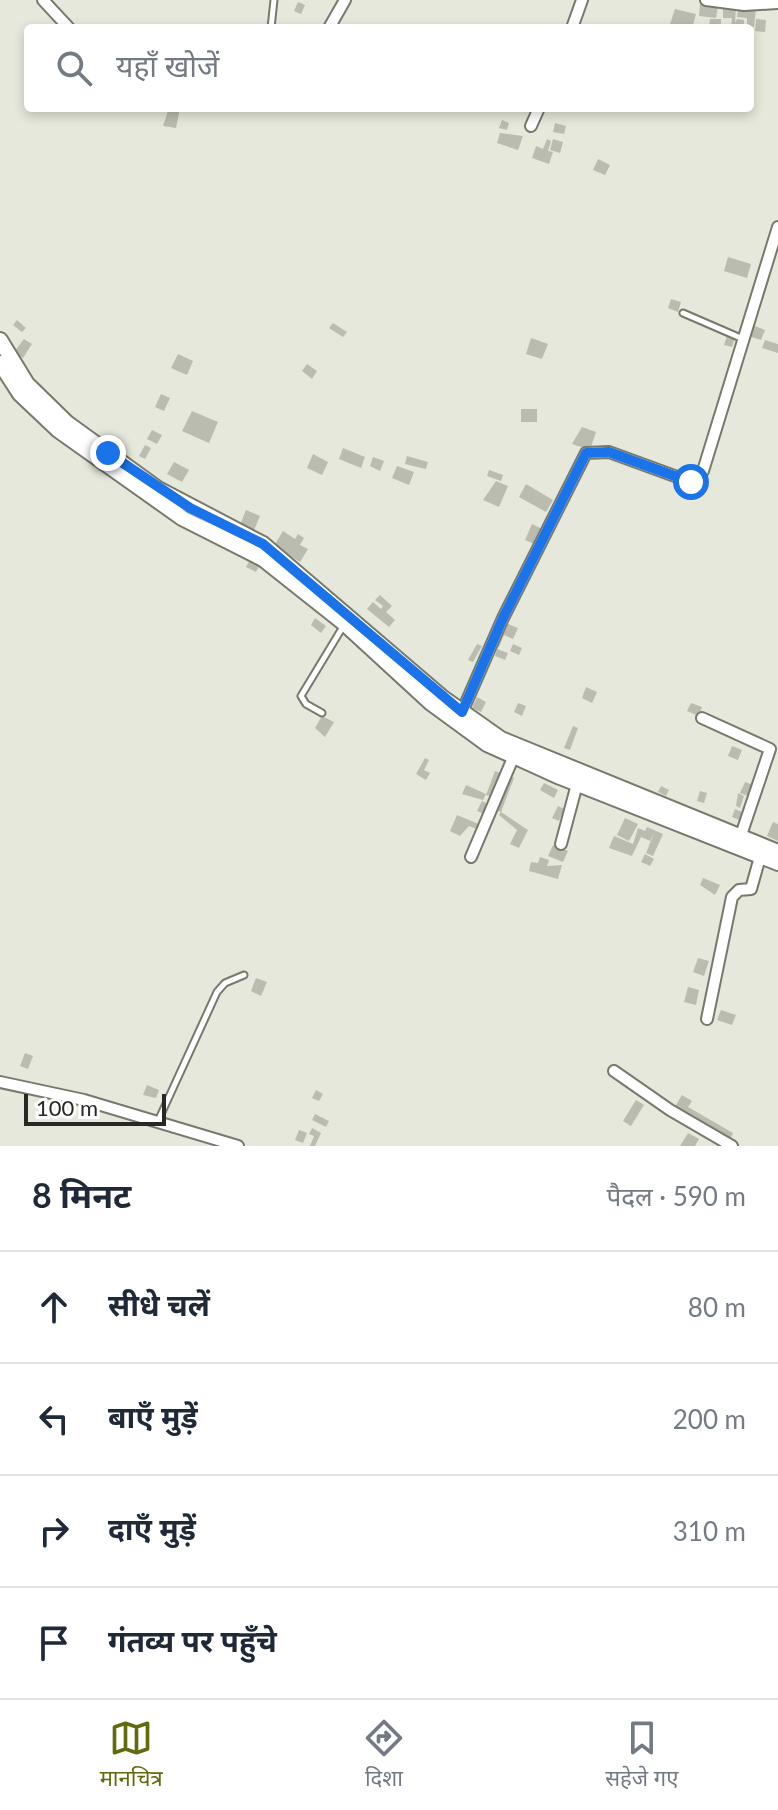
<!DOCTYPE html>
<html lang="hi">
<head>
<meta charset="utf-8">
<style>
	body { margin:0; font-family:Lato,"Noto Sans Devanagari",sans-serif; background:#f6f6f7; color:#1f2937 }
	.scale { position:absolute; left:24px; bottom:20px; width:142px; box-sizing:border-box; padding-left:8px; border:4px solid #282924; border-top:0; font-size:22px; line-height:28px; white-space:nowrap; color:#282924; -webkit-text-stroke:6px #fff; paint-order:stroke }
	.stop { position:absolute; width:24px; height:24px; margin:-18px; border:6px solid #1a73e8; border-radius:50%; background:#fff }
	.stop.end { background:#1a73e8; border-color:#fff; box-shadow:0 2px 8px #0008 }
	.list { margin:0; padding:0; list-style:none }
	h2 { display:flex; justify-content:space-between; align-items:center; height:104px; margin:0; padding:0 32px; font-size:34px }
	h2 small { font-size:26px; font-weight:400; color:#747a83 }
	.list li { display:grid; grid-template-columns:52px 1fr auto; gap:24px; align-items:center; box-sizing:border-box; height:112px; padding:0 32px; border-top:2px solid #e0e1e3 }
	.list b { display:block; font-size:30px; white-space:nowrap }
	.list em { font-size:26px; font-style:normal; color:#747a83 }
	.icon { flex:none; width:44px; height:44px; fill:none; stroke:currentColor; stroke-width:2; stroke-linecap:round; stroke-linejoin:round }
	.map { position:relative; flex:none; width:778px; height:1146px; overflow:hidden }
	.search { position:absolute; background:#fff; box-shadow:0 4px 12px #0003; left:24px; right:24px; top:24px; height:88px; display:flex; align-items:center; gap:20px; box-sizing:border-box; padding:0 28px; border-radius:8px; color:#747a83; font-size:30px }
	.sheet { height:552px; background:#fff }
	nav { display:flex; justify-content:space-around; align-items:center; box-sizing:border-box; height:112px; border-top:2px solid #e0e1e3; background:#fff; font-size:22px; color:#747a83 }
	nav a { display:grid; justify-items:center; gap:4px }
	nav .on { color:#626a0d }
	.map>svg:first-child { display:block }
	.building { fill:#babcaf }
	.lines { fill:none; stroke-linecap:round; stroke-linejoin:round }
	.lane-casing { stroke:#77796d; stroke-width:9 }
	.street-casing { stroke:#77796d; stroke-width:14 }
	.secondary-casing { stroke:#77796d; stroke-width:18 }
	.lane { stroke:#fff; stroke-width:5 }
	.street { stroke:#fff; stroke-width:10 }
	.secondary { stroke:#fff; stroke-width:14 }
	.route { stroke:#1a73e8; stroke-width:10 }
</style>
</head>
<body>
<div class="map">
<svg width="778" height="1146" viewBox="0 0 778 1146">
	<rect width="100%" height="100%" fill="#e6e8db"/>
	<path class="building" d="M298,2L305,5L301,14L294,11Z
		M700,4L718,6L716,18L699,16Z
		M723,8H736L735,23L737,19L744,20V28L731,27L732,18H723Z
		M675,9L696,14L693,25L679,28L670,24Z
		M738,9L756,10L754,27H747V18L737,17Z
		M710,19H721V25L709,28Z
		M756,19L766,20L765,32L755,31Z
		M163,108H180L176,128L163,126L168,111Z
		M502,120L509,123L507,130L499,128Z
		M555,123L566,126L564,134L553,132Z
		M500,133L523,136L518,150L497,143Z
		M547,139L551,141L548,151L553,152L549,164L532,158L536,146L543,149Z
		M553,139L563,142L560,153L550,150Z
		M598,159L610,165L605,175L593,170Z
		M728,257L751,264L747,278L724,271Z
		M671,299L681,302L678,312L668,308Z
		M17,320L26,328L22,332L13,325Z
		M333,323L347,332L343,337L329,328Z
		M752,325L765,330L761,340L748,336Z
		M727,336L735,338L732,347L724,345Z
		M531,338L548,344L542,359L526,354Z
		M24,339L32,344L23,358L14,352Z
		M765,340L778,344V353L762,348Z
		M178,354L193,361L187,375L171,368Z
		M307,364L317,371L312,379L302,371Z
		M161,394L170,398L164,411L155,407Z
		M521,409H537V422H521Z
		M192,411L218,422L209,443L182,431Z
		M582,427L596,432L590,450L572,444Z
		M152,430L162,435L157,444L147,439Z
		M145,445L151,448L145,459L139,456Z
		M343,448L365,457L361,468L339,459Z
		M313,454L328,462L322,475L307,468Z
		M407,456L428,462L426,469L405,464Z
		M373,457L384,461L380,471L370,466Z
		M174,462L189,470L182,482L167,474Z
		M397,466L414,472L409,485L392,478Z
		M489,470L503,475L501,481L487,476Z
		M496,481L508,486L499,507L483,500Z
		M526,484L553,500L546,512L519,497Z
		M246,510L260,516L254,530L240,525Z
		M532,524L546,531L539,546L525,540Z
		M283,531L295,539L298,534L304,538L300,545L308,549L300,562L274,546Z
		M250,560L260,565L256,572L246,567Z
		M380,595L392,606L386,612L395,620L389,627L367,609L373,602L381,609L383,606L375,600Z
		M315,618L326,626L321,633L311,625Z
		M503,622L518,628L513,639L504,635L499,647L494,645Z
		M477,644L482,646L473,662L468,660Z
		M513,644L522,648L519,655L510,651Z
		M497,649L508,653L505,660L495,656Z
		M586,687L597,692L592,703L582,698Z
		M477,697L486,702L481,712L472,708Z
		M518,703L526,706L522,716L514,712Z
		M691,703L702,707L699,716L687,711Z
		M322,716L334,722L325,737L315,728Z
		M573,726L578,728L570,750L564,748Z
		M732,746L742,750L738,760L728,756Z
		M425,758L429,760L424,770L430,773L426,780L416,774Z
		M495,771L505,774L495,798L486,795Z
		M507,776L514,778L501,812L494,810Z
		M745,782L754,785L750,797L740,793Z
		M544,783L558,790L554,798L540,790Z
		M466,785L486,794L483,800L462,794Z
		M661,786L669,790L666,796L658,792Z
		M700,791L707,793L704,803L697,801Z
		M738,793L744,796L740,808L736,806Z
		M482,801L493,807L489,816L477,811Z
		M558,806L564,809L559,821L552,818Z
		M735,809L742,812L739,820L732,817Z
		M501,812L528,830L519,848L510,844L517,830L499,815Z
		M457,815L481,825L479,830L469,826L460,836L450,831Z
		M625,818L638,824L629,841L617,835Z
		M773,822L778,824V841L767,836Z
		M647,827L663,834L653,856L646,853L654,833L650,841L641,837L632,856L609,848L614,836L633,844L638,828L645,831Z
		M553,845L568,851L563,862L548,856Z
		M645,854L654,859L650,866L641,862Z
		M540,857L549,860L547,866L562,865L558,879L529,871L531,862L538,863Z
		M703,878L720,885L715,895L700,885Z
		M698,958L709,961L704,976L693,972Z
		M256,978L267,982L261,996L251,991Z
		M688,987L699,990L696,1005L684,1002Z
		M721,1010L736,1015L732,1025L717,1020Z
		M25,1053L33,1056L28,1069L20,1066Z
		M147,1085L159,1090L156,1098L143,1095Z
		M316,1090L323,1094L319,1101L312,1098Z
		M682,1095L692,1101L688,1107L733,1133L730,1140L673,1110Z
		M636,1100L644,1105L631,1126L623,1121Z
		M315,1114L329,1121L326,1127L312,1120Z
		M312,1128L321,1133L315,1146H310L314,1136L309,1134Z
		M299,1130L307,1133L303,1143L295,1140Z
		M688,1133L699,1139L695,1146H680Z"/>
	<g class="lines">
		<g class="lane-casing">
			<path id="lane" d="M271,28L274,0
				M683,313L743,339
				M322,713L306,704L301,696L344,625
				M158,1121L217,992L225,983L244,975"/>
		</g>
		<g class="street-casing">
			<path id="street" d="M43,0L69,28
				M706,0L744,5L778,3
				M329,28L345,0
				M572,28L582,0
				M531,126L539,108
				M462,712L503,618L586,453L609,452L691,482L703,471L778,227
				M702,718L770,749L740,838
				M561,844L577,784
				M471,857L513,758
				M707,1019L732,897L739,890L751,889L760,857
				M614,1071L670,1110L732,1146
				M0,1082L84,1100L238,1146"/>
		</g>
		<g class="secondary-casing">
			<path id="secondary" d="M0,340L27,384L67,423L158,489L263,544L443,698L501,739L778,852
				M0,363L20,394L58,430L182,518L263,559L345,624L431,703L487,744L560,777L778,863"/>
		</g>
		<use href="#lane" class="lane"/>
		<use href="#street" class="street"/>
		<use href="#secondary" class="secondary"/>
	</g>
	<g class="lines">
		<path class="route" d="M108,453L190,508L263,544L462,712L503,618L586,453L609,452L691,482"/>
	</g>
</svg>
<div class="scale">100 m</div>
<div class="stop" style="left:691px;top:482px"></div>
<div class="stop end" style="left:108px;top:453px"></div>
<div class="search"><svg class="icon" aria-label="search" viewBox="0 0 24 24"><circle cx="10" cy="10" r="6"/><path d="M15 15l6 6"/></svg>यहाँ खोजें</div>
</div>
<section class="sheet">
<h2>8 मिनट<small>पैदल · 590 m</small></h2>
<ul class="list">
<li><svg class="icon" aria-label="ahead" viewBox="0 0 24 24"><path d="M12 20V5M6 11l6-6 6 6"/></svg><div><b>सीधे चलें</b></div><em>80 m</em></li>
<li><svg class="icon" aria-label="left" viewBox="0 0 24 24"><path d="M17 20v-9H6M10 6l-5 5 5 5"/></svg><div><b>बाएँ मुड़ें</b></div><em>200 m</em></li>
<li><svg class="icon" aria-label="right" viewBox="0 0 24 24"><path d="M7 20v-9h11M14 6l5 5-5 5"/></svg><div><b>दाएँ मुड़ें</b></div><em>310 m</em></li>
<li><svg class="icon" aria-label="arrive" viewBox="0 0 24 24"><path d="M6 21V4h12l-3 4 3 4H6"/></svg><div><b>गंतव्य पर पहुँचे</b></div></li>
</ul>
</section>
<nav>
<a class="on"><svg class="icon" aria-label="map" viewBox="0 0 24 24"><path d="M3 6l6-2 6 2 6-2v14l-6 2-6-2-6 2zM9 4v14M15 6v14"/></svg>मानचित्र</a>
<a><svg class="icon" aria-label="directions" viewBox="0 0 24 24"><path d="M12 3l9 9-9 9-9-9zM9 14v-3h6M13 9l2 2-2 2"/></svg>दिशा</a>
<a><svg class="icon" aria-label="saved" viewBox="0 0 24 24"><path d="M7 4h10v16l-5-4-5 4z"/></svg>सहेजे गए</a>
</nav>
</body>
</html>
